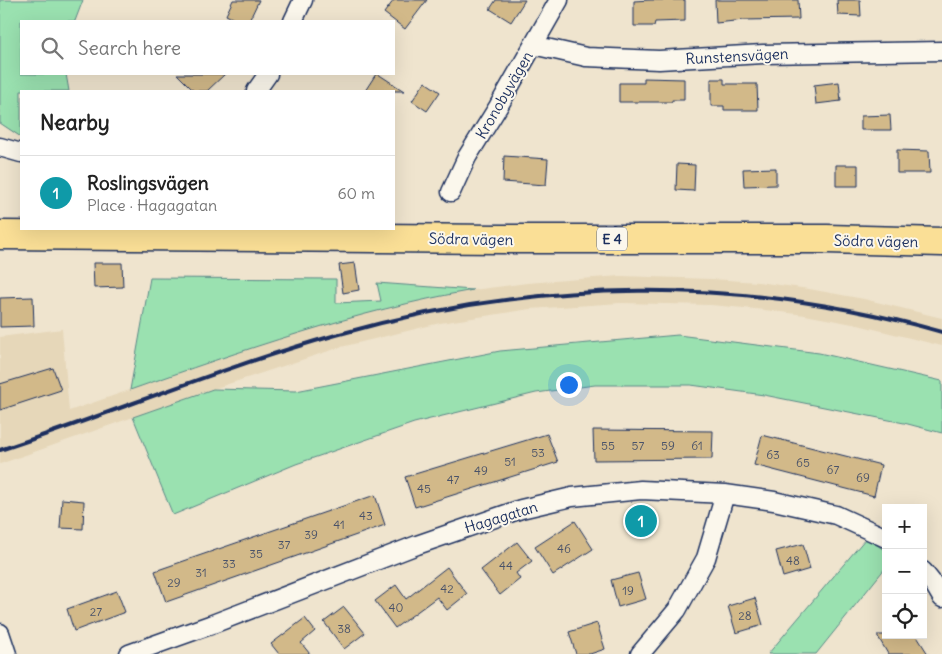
<!DOCTYPE html>
<html lang="en">
<head>
<meta charset="utf-8">
<style>
	body { margin:0; font-family:Delius,sans-serif; background:#f6f6f6; color:#222 }
	.controls { position:absolute; right:15px; bottom:15px; display:grid; overflow:hidden; border-radius:0px; box-shadow:0 5px 20px #0002 }
	.controls button { width:45px; height:45px; display:grid; place-items:center; padding:0; border:0; border-bottom:1px solid #e0e0e0; background:#fff; color:#222; font:25px sans-serif }
	.you { position:absolute; left:568px; top:384px; width:18px; height:18px; margin:-12px; border:4px solid #fff; border-radius:50%; background:#1a73e8; box-shadow:0 0 0 8px #1a73e833 }
	.badge { display:grid; place-items:center; width:32px; height:32px; border-radius:50%; background:#0f766e; color:#fff; font-size:16px; font-weight:700 }
	.pin { position:absolute; translate:-50% -50%; border:2px solid #fff; box-shadow:0 1px 5px #0006 }
	.list { margin:0; padding:0; list-style:none }
	h2 { display:flex; justify-content:space-between; align-items:center; height:65px; margin:0; padding:0 20px; font-size:21px }
	h2 small { font-size:16px; font-weight:400; color:#767676 }
	.list li { display:grid; grid-template-columns:32px 1fr auto; gap:15px; align-items:center; box-sizing:border-box; height:75px; padding:0 20px; border-top:1px solid #e0e0e0 }
	.list b { display:block; font-size:19px; white-space:nowrap }
	.list p { margin:0; font-size:16px; white-space:nowrap; color:#767676 }
	.list em { font-size:16px; font-style:normal; color:#767676 }
	.icon { flex:none; width:28px; height:28px; fill:none; stroke:currentColor; stroke-width:2; stroke-linecap:round; stroke-linejoin:round }
	.map { position:relative; flex:none; width:942px; height:654px; overflow:hidden }
	.search { position:absolute; background:#fff; box-shadow:0 5px 20px #0002; left:20px; top:20px; width:375px; height:55px; display:flex; align-items:center; gap:12px; box-sizing:border-box; padding:0 18px; border-radius:0px; color:#767676; font-size:19px }
	.panel { position:absolute; background:#fff; box-shadow:0 5px 20px #0002; left:20px; top:90px; width:375px; height:140px; border-radius:0px }
	.map>svg:first-child { display:block }
	.built { fill:#e6d7b9 }
	.green { fill:#9ae1b0; stroke:#5a8887 }
	.building { fill:#d2b989; stroke:#1b2f5e }
	.lines { fill:none; stroke-linecap:round; stroke-linejoin:round }
	.street-casing { stroke:#1b2f5e; stroke-width:21 }
	.highway-casing { stroke:#1b2f5e; stroke-width:31 }
	.street { stroke:#fbf7ec; stroke-width:18 }
	.highway { stroke:#fadf96; stroke-width:28 }
	.rail { stroke:#1b2f5e; stroke-width:4 }
	.labels { text-anchor:middle; dominant-baseline:central; stroke-width:4; stroke-linejoin:round; paint-order:stroke }
	.number-label { font-size:12px; fill:#495269 }
	.shield { fill:#fbf7ec; stroke:#5e6b89; stroke-width:1 }
	.shield-label { font-size:14px; font-weight:bold; fill:#1b2f5e }
	.street-label { font-size:15px; fill:#1b2f5e; stroke:#fbf7ec }
</style>
</head>
<body>
<div class="map">
<svg width="942" height="654" viewBox="0 0 942 654">
	<rect width="100%" height="100%" fill="#efe4ce"/>
	<filter id="ink" filterUnits="userSpaceOnUse"><feTurbulence type="fractalNoise" baseFrequency=".02" numOctaves="2"/><feDisplacementMap in="SourceGraphic" scale="10" xChannelSelector="R" yChannelSelector="G"/><feConvolveMatrix kernelMatrix="1 2 1 2 8 2 1 2 1" color-interpolation-filters="sRGB"/></filter>
	<g filter="url(#ink)">
		<path class="built" d="M620,276L712,279L758,282L809,289L864,299L942,318V346L858,325L805,315L755,309L711,305L620,303L530,309L440,323L341,347L213,389L0,464V337L62,329L69,411L277,339L334,321L383,309L435,297L473,290L527,283Z"/>
		<path class="green" d="M0,0H83L75,21H21V74H66L69,91H21V137L0,123Z
			M150,278L336,279V303L381,301L377,283L473,290C355,311 243,350 130,390Z
			M678,335L819,353L942,381V433L904,423L764,395L691,385H595L536,393L414,423L296,464L173,515L133,417L213,389L296,391L500,351Z
			M866,538L886,551V567L816,654H768Z"/>
		<path class="building" d="M233,0H259L249,21H238L226,15Z
			M394,0H427L405,29L384,13Z
			M496,0H525L511,22L490,9Z
			M650,0H685V21L655,22L654,26H634V1Z
			M715,0H798L799,19L744,20L716,23Z
			M837,0H860L861,16L838,15Z
			M177,74H225L207,91H194Z
			M376,74H378L404,91H365Z
			M644,78L684,79V100H672V102H619V83H644Z
			M711,79H724V84H757L758,110H724V106H711Z
			M425,82L440,92L427,111L412,101Z
			M839,82L841,101L816,104L814,85Z
			M890,115L891,130H861V116Z
			M897,150L929,151L930,173H897Z
			M504,156L548,159L546,185L503,182Z
			M677,164L695,165L694,191L676,190Z
			M836,165H858V186H836Z
			M776,168V185L744,186L743,169Z
			M93,263H122L123,287L94,288Z
			M355,263L359,290L343,293L339,265Z
			M33,297L34,326L0,327V298Z
			M53,368L61,390L0,410V384Z
			M593,430L713,431L712,459L594,460Z
			M547,434L558,462L415,507L405,477Z
			M762,435L881,465L874,496L754,465Z
			M375,495L385,525L166,602L155,571Z
			M62,499L84,501L83,529L60,528Z
			M575,521L593,549L553,575L535,547Z
			M517,542L532,561L516,573L520,579L500,595L481,570Z
			M803,544L810,569L783,577L776,551Z
			M447,567L467,594L447,610L437,597L395,628L375,601L396,585L406,599Z
			M638,573L646,599L618,607L611,580Z
			M117,591L125,612L74,631L67,609Z
			M755,598L763,625L736,633L728,606Z
			M344,607L365,633L344,649L324,622Z
			M305,618L315,631L301,643L310,654H279L271,644Z
			M597,623L605,649L590,654H576L569,632Z
			M877,635H916L928,654H888Z"/>
		<g class="lines">
			<g class="street-casing">
				<path id="street" d="M293,21L303,0
					M533,45L586,57L659,60L763,54L942,51
					M256,91L268,74
					M0,147L21,153
					M451,192L467,157L498,107L559,0
					M923,571L935,586L942,598
					M0,633L7,654
					M129,654L210,625L417,545L521,509L572,497L641,490L725,494L774,501L836,515L886,538
					M640,654L677,610L706,558L725,494"/>
			</g>
			<g class="highway-casing">
				<path id="highway" d="M0,235L502,239H827L942,242"/>
			</g>
			<use href="#street" class="street"/>
			<use href="#highway" class="highway"/>
			<path class="rail" d="M0,450C113,413 222,367 336,335C536,278 742,275 942,332"/>
		</g>
	</g>
	<g class="labels">
		<g class="number-label">
			<text x="608" y="445">55</text>
			<text x="638" y="445">57</text>
			<text x="668" y="445">59</text>
			<text x="697" y="445">61</text>
			<text x="538" y="452">53</text>
			<text x="773" y="454">63</text>
			<text x="510" y="461">51</text>
			<text x="803" y="462">65</text>
			<text x="833" y="469">67</text>
			<text x="481" y="470">49</text>
			<text x="863" y="477">69</text>
			<text x="453" y="479">47</text>
			<text x="424" y="488">45</text>
			<text x="366" y="515">43</text>
			<text x="339" y="524">41</text>
			<text x="311" y="534">39</text>
			<text x="284" y="544">37</text>
			<text x="564" y="548">46</text>
			<text x="256" y="553">35</text>
			<text x="793" y="560">48</text>
			<text x="229" y="563">33</text>
			<text x="506" y="565">44</text>
			<text x="201" y="572">31</text>
			<text x="174" y="582">29</text>
			<text x="447" y="588">42</text>
			<text x="628" y="590">19</text>
			<text x="396" y="607">40</text>
			<text x="96" y="611">27</text>
			<text x="745" y="615">28</text>
			<text x="344" y="628">38</text>
		</g>
		<rect class="shield" x="597" y="227.5" width="30" height="23" rx="4"/>
		<g class="shield-label">
			<text x="612" y="239">E 4</text>
		</g>
		<g class="street-label">
			<text transform="translate(737 56) rotate(-3)">Runstensvägen</text>
			<text transform="translate(504 95) rotate(-60)">Kronobyvägen</text>
			<text transform="translate(471 239) rotate(1)">Södra vägen</text>
			<text transform="translate(876 241) rotate(1)">Södra vägen</text>
			<text transform="translate(501 517) rotate(-17)">Hagagatan</text>
		</g>
	</g>
</svg>
<div class="controls">
<button>+</button>
<button>−</button>
<button><svg class="icon" aria-label="locate" viewBox="0 0 24 24"><circle cx="12" cy="12" r="6"/><path d="M12 2v4M12 18v4M2 12h4M18 12h4"/></svg></button>
</div>
<div class="you"></div>
<div class="pin badge" style="left:641px;top:521px;background:#0f9aa8">1</div>
<div class="search"><svg class="icon" aria-label="search" viewBox="0 0 24 24"><circle cx="10" cy="10" r="6"/><path d="M15 15l6 6"/></svg>Search here</div>
<section class="panel">
<h2>Nearby<small></small></h2>
<ul class="list">
<li><span class="badge" style="background:#0f9aa8">1</span><div><b>Roslingsvägen</b><p>Place · Hagagatan</p></div><em>60 m</em></li>
</ul>
</section>
</div>
</body>
</html>
